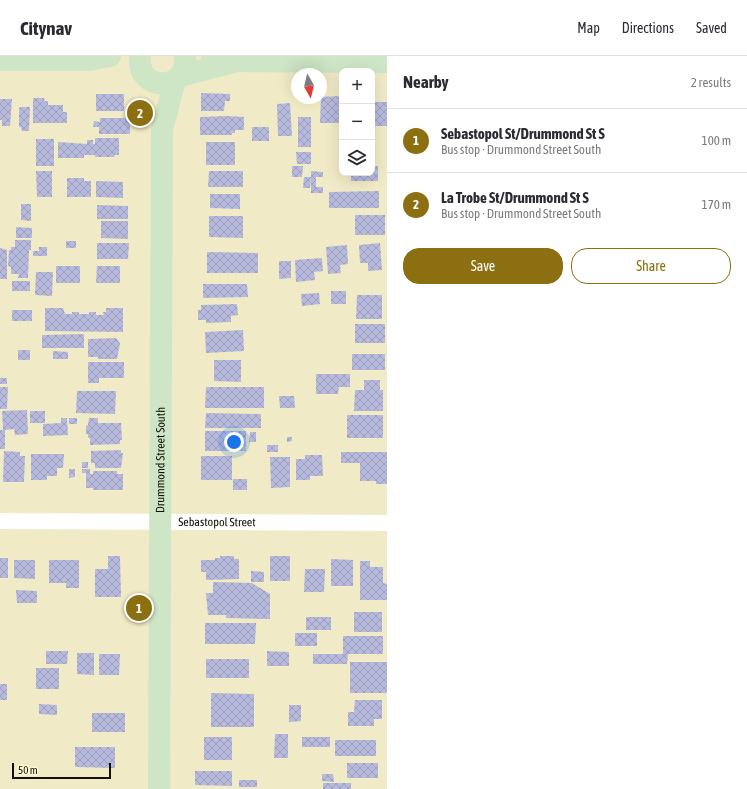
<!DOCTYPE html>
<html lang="en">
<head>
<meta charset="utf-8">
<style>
	body { margin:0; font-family:"Asap Condensed",sans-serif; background:#f7f7f7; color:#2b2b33 }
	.controls { position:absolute; right:12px; top:12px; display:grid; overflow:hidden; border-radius:8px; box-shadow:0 4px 16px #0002 }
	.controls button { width:36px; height:36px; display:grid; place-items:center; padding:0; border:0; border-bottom:1px solid #e1e1e2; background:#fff; color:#2b2b33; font:20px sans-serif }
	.compass { position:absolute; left:291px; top:12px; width:36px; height:36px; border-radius:50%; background:#fff; box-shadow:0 4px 16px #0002; rotate:172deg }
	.scale { position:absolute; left:12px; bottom:10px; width:99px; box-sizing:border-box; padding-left:4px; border:2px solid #131105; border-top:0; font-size:11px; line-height:14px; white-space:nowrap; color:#131105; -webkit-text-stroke:3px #fff7d3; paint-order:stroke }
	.you { position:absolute; left:234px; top:386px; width:14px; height:14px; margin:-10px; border:3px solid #fff; border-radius:50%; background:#1a73e8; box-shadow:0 0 0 6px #1a73e833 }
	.badge { display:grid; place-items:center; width:26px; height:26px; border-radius:50%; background:#8b6f10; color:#fff; font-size:13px; font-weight:700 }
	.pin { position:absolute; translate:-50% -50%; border:2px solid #fff; box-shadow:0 1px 4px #0006 }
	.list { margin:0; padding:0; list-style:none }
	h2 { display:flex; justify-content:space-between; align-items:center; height:52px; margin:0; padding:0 16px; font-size:17px }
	h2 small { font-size:13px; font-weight:400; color:#7c7c81 }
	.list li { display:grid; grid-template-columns:26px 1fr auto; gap:12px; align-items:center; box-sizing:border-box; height:64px; padding:0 16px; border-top:1px solid #e1e1e2 }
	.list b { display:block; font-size:15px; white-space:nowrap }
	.list p { margin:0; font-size:13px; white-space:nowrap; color:#7c7c81 }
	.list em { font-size:13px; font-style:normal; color:#7c7c81 }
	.actions { display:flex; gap:8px; padding:12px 16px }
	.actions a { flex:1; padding:9px 0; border:1px solid #8b6f10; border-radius:16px; text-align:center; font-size:14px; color:#8b6f10 }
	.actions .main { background:#8b6f10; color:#fff }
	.icon { flex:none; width:22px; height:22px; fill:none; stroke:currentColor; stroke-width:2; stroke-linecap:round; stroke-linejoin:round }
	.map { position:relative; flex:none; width:387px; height:733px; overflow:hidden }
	header { display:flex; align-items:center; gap:24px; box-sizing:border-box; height:56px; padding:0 20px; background:#fff; border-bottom:1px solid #e1e1e2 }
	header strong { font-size:19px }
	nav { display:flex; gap:22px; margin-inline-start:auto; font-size:14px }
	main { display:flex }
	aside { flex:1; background:#fff }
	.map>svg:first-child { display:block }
	.building { fill:url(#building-cross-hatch) }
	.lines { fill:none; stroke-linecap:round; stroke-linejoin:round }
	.street { stroke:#fff; stroke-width:16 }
	.secondary { stroke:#cee6c5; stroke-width:22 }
	.labels { text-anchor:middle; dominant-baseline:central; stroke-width:3; stroke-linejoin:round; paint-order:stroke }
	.street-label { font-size:12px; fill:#131105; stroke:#fff7d3 }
</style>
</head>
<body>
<header>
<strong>Citynav</strong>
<nav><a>Map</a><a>Directions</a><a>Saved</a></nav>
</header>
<main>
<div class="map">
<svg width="387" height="733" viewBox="0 0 387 733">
	<defs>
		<pattern id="building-cross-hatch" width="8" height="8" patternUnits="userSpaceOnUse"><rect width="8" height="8" fill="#b7badd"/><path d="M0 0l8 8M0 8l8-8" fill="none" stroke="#9c9fbc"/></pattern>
	</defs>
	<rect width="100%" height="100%" fill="#f1eac6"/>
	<path class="building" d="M201,37L230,38V45H225L224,55H201Z
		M96,38H124V55H96Z
		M340,40L339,67H320L321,41Z
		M33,42H45L44,45H48V49H63V56H67V67H33Z
		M0,43H12L10,70H2V64H0Z
		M372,46H387V70H372Z
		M290,47L292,80H278L277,48Z
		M21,51H30L29,75H22L21,71H19V52Z
		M227,60L244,61V74H235V77H232V79H200V61Z
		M298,61H311V91H298Z
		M100,62H130V78H99V71H93L94,65L100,66Z
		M252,71H269V85H252Z
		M95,82H119V99H114L115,101H95V99H84V102H58V86L87,88V84H93V88H95Z
		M36,83H54V110H36Z
		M206,86H235V109H206Z
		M296,96H311V108H297Z
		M292,110H303L302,121H292Z
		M372,110H378V125H351V117H372Z
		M36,115H52V141H37Z
		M209,115H243V131H208Z
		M311,115L323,116V121H316V131H323V137H311Z
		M304,121H311L310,132H303Z
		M67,122H84V125H91V141H67Z
		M96,125L123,126V142L96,141Z
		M379,135V152H329V136Z
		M210,138H240V153L210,152Z
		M21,148H31V165L21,164Z
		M97,149L128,150V163H97Z
		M355,159H385V179H355Z
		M209,160H243V182L209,181Z
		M101,165H128V183L101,182Z
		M16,171L32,172V182H16Z
		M15,184H31V194H29L28,222H18L19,218H11V211L8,210L9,194H11V191H15Z
		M66,185H76V192H66Z
		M97,187H129L128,203H97Z
		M380,187L382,214L368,215V207H360L359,189Z
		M347,189L348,208L340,209L341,217L328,218L326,191Z
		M39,191H47V200H33V195H39Z
		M0,192L7,194V223H0Z
		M207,196L258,197V217H207Z
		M322,202L323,215L314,216L315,224L296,226L295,204Z
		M279,205H291V222L279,223Z
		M56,210H80V227H56Z
		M97,210H120V227H96Z
		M36,216H53L52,240L35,239Z
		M12,225H30V235H12Z
		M203,228H247L248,241L203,242Z
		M331,235H346V248H331Z
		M319,237L320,248L302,250L301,238Z
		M357,239H382V263H356Z
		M237,248L238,259L231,260V266L206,267V264H198V254H201V249Z
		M45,252H63L65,258H72V256H79V258H89V256H96V259H104L103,256H106V252H123V276L45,275Z
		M12,254H32V265H12Z
		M355,268H385V287H355Z
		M243,274L244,295L206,297L205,276Z
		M84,278V292H42V279Z
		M116,282L120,287L117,303H98V301H88V283Z
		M18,294H30V304H18Z
		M53,295L68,296V303H53Z
		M352,298H385V314H352Z
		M214,304H241V326L214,325Z
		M88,306H124V322H99V327H88Z
		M316,318H350V331H339L338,338H316Z
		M0,322H7V328H0Z
		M364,324H380V334H383V355H354L355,334H364Z
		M0,331H8L7,353H0Z
		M206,331H264V352H205Z
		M77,335H116L115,358L76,357Z
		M279,340H294L295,352H280Z
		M27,354L28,378L15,379L14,373L5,374V393H0V374H3L2,355Z
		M30,355H45V367H30Z
		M206,357L261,358V372H205Z
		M347,359H383V382H347Z
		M61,362H67L68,379L43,380V368L61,367Z
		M69,362H77V368H69Z
		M89,362H98V367H121L122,384H120V388L90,389V382H88V378H86V370L88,369Z
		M205,375H246V395H205Z
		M250,376H256V386H249Z
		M287,381H292V385L287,386Z
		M267,389H278V396H267Z
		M121,394V397H123L121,412H95V407H91V395Z
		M4,395L20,396V400H25L24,426H3Z
		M341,396H387V428H376V425H360V407H341Z
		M31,398H64L63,412H57V420H47V424H31Z
		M305,399H322L323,420H310V424H296V403H305Z
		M201,400H232V424H201Z
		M270,401H290V431L271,432Z
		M82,406H88V412H82Z
		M69,413H75V421L69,422Z
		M82,413H90V418H93V415H117V418H123V434H93V432H86V417H82Z
		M233,423H247V434H233Z
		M108,500H120L121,541H95V513H108Z
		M220,500H234V503H239V523L206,524V516H201V504H215V502H220Z
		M270,500H290V525H270Z
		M0,502H8V522H0Z
		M331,503L353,504V530H331Z
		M14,504H35V523L14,522Z
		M49,504H79V532H66V527H49Z
		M360,505H370V511H383V527L387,528V544H360Z
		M305,513H325L324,536H304Z
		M251,515L264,516V526H251Z
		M213,526L252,527L270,538V563L226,562V559H208L206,537H213Z
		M16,534L37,535V547H17Z
		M354,556H382V576H354Z
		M306,561H331V574H306Z
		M205,567H256L255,588H205Z
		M295,577H317V590H295Z
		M343,580H383V598H343Z
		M46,595H68L67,608H46Z
		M267,595L289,596V610H267Z
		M77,597H94V619L77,618Z
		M99,598H120L119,619H99Z
		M313,598H348L347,608H313Z
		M206,603H249V622H206Z
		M350,606H387V637H350Z
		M36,612H59V633H36Z
		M0,628H7V644H0Z
		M211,637L254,638V671H211Z
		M355,644H382V663H374V670H348V656H354Z
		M39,648L57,649V659L39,658Z
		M289,649H301V665L289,666Z
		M92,657H125V676H92Z
		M275,678H288V702H274Z
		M204,681H232V704H204Z
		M302,681H330V691H302Z
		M335,684H376V700H335Z
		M75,691H115V712L75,711Z
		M347,707H378V722H347Z
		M195,715H232V730L195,729Z
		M322,718H333L334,726L322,725Z
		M239,724H257V731H239Z
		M323,727H351V733H323Z"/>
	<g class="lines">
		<path class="street" id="s1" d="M0,465L387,467"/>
		<g class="secondary">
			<path d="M140,0C136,37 189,36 185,0"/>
			<path d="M212,0L234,5L387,6"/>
			<path d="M0,4H89L110,0"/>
			<path d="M180,20L233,6"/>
			<path id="s2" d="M159,733L162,74L175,24"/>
		</g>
	</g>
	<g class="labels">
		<g class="street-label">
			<text stroke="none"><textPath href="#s2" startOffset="329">Drummond Street South</textPath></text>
			<text stroke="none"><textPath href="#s1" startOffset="217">Sebastopol Street</textPath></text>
		</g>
	</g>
</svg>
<div class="controls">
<button>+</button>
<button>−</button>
<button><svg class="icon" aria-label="layers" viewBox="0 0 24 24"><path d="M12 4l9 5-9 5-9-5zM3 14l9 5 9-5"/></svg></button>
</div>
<svg class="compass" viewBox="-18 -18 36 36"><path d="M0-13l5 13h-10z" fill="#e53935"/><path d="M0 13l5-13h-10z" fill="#7c7c81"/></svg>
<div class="scale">50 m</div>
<div class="you"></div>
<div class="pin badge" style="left:139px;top:552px">1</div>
<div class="pin badge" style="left:140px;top:57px">2</div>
</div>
<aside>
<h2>Nearby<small>2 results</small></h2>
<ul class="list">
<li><span class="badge">1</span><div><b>Sebastopol St/Drummond St S</b><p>Bus stop · Drummond Street South</p></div><em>100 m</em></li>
<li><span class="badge">2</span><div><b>La Trobe St/Drummond St S</b><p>Bus stop · Drummond Street South</p></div><em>170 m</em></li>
</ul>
<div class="actions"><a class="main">Save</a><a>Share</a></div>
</aside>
</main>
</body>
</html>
